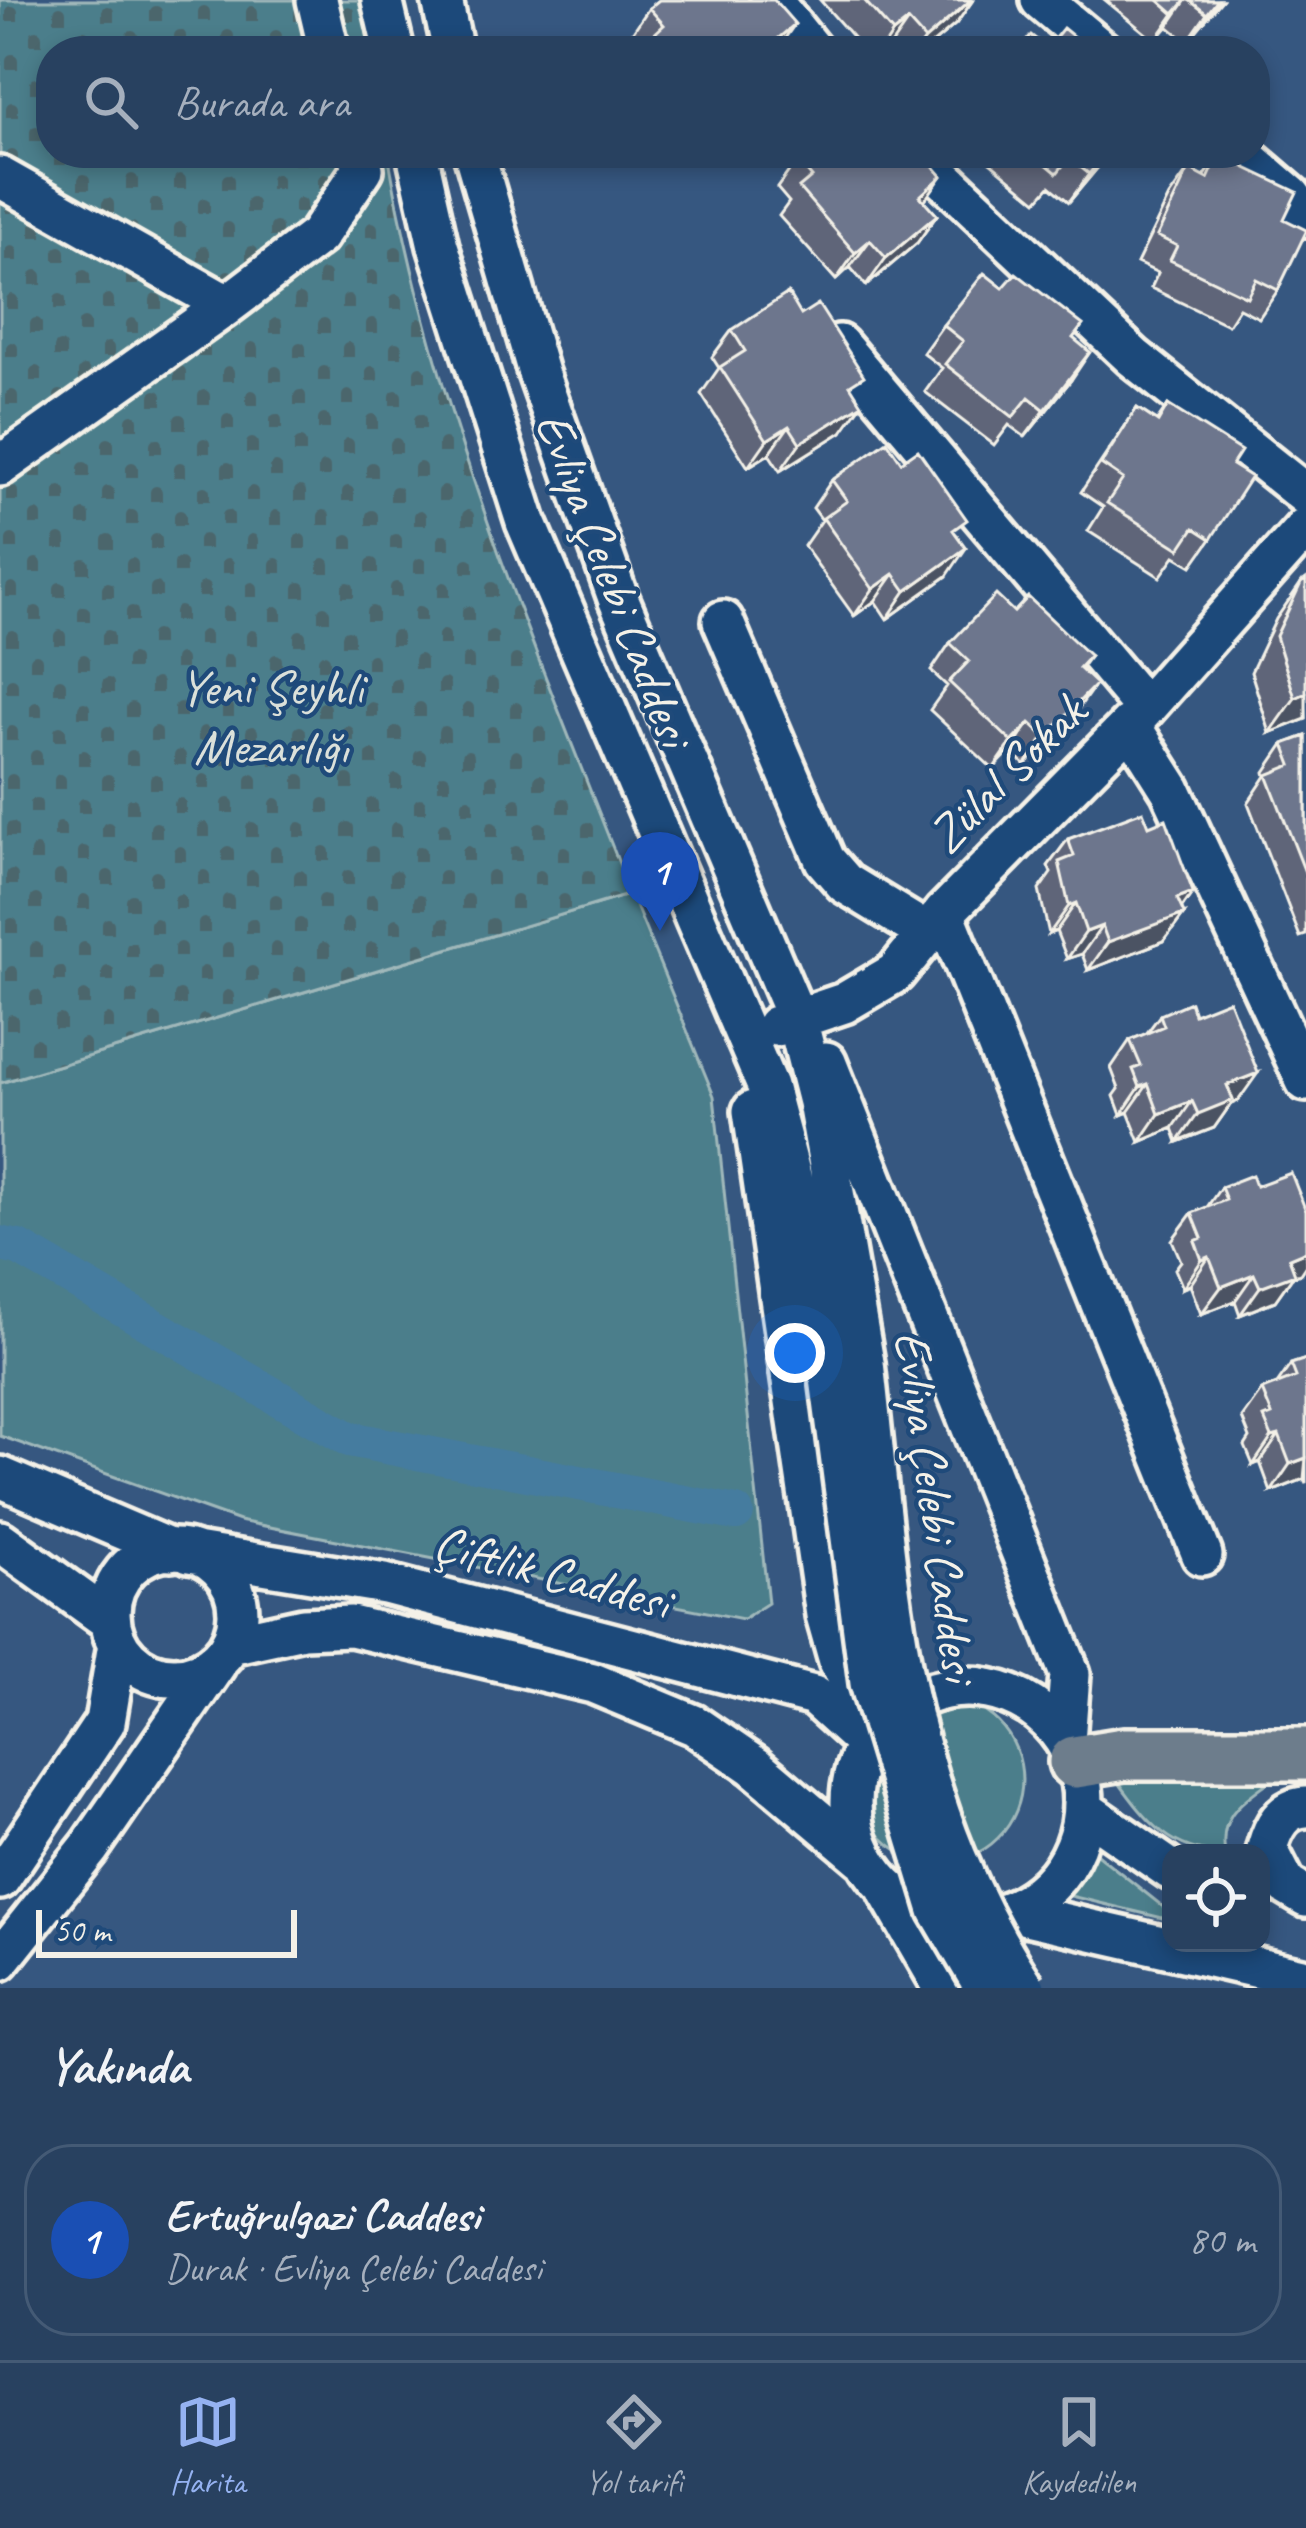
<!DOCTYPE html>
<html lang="tr">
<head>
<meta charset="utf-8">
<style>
	body { margin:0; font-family:Caveat,sans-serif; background:#304866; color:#f1f3f6 }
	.controls { position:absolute; right:36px; bottom:36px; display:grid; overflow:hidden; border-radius:24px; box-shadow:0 6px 18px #0003 }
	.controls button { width:108px; height:108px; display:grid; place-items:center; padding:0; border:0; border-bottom:3px solid #445a75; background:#284160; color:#f1f3f6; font:60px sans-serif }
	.scale { position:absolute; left:36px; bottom:30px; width:261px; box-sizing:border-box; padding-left:12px; border:6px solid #f4f1e8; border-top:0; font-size:33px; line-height:42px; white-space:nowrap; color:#f4f1e8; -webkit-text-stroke:9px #1f4a7a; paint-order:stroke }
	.you { position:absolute; left:795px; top:1353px; width:42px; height:42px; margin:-30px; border:9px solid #fff; border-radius:50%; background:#1a73e8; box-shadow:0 0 0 18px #1a73e833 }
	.badge { display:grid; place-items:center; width:78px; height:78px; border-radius:50%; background:#95b2f1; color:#fff; font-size:39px; font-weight:700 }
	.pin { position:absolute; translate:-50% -99px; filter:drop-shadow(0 3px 6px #0008) }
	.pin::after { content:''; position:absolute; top:63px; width:42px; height:36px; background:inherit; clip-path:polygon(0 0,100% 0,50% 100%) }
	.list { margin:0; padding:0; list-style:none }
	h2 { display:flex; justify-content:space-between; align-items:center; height:156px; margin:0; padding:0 48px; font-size:51px }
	h2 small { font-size:39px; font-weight:400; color:#a5afbd }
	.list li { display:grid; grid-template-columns:78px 1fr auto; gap:36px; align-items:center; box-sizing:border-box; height:192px; margin:0 24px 24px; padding:0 24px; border:3px solid #445a75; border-radius:48px }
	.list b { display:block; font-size:45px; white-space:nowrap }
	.list p { margin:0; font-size:39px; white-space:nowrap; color:#a5afbd }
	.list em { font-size:39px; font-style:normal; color:#a5afbd }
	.icon { flex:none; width:66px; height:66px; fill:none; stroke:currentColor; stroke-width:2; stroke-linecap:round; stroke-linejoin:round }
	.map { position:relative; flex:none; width:1306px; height:1988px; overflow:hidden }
	.search { position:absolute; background:#284160; box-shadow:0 6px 18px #0003; left:36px; right:36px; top:36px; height:132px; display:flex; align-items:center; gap:30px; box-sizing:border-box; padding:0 42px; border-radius:48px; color:#a5afbd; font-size:45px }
	.sheet { height:372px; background:#284160 }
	nav { display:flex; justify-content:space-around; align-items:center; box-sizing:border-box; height:168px; border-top:3px solid #445a75; background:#284160; font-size:33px; color:#a5afbd }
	nav a { display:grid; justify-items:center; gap:6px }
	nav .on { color:#95b2f1 }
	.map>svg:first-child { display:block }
	.green { fill:#4c7e8b; stroke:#a0b8ba; stroke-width:3 }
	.cemetery { fill:url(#cemetery-stones); stroke:#a0b8ba; stroke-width:3 }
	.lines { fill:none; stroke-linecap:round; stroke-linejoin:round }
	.canal { stroke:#447c9f; stroke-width:36 }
	.minor-casing { stroke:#f4f1e8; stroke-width:48 }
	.major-casing { stroke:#f4f1e8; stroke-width:60 }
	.minor { stroke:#1f4a7a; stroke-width:39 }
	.major { stroke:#6d7d8c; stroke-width:51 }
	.minor-bridge-casing { stroke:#f4f1e8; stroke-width:48; stroke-linecap:butt }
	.minor-bridge { stroke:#1f4a7a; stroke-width:39 }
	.wall { fill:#5e6579; stroke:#f4f1e8; stroke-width:3 }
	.shaded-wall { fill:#4c5363; stroke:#f4f1e8; stroke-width:3 }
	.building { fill:#6d768d; stroke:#f4f1e8; stroke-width:3 }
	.labels { text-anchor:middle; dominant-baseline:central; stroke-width:9; stroke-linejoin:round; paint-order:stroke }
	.street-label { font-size:51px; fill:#f4f1e8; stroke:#1f4a7a }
	.park-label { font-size:51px; fill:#dbe0da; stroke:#1f4a7a }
</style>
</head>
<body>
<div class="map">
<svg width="1306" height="1988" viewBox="0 0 1306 1988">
	<defs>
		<pattern id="cemetery-stones" width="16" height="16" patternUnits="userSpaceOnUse" patternTransform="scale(3)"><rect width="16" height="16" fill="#4c7e8b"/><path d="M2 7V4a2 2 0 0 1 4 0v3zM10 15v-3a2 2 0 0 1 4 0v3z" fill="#4b666c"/></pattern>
	</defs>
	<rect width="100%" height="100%" fill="#365780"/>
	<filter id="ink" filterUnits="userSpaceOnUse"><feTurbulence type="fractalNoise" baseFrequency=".00833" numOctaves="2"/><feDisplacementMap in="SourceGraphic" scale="24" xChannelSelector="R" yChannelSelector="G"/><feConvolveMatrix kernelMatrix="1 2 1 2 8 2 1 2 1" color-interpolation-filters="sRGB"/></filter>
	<g filter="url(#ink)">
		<path class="green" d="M631,894L714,1096L768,1603L743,1619L239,1521L0,1436V1083Z
			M858 1780a82 82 0 1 1 164 0a82 82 0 1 1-164 0Z
			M1272,1779C1244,1801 1218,1814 1225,1853C1171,1853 1147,1821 1117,1780Z
			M1088,1847L1171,1913V1920L1062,1894Z"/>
		<path class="cemetery" d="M0,0H361L370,51H51V153H388C432,411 536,651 631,894L0,1083Z"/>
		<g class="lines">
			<path class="canal" d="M0,1244L19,1248L349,1439L736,1513"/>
			<g class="minor-casing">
				<path id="minor" d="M317,0L329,51
					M382,0L394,51
					M442,0L453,51
					M771,0L812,51
					M1041,0L1102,51
					M417,153L438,246L526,522L767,1086L804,1225L829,1370
					M474,153L538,373L618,598L797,1019L818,1102L864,1363
					M917,153L1133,357L1306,495
					M1241,153L1291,196L1306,217
					M0,177L227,305L0,466
					M227,305L318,236L363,169L359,153
					M839,345L1145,708
					M723,621L825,860L845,883L927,933
					M1130,725L1171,790L1306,1081
					M944,913L1202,1555
					M776,1026L844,1003L895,973L944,913L1130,725L1306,527
					M826,1062L1070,1674L1065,1741
					M753,1111L826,1615L839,1661L874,1727
					M0,1477L171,1550
					M0,1541L109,1620
					M110 1613a64 64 0 1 1 128 0a64 64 0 1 1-128 0Z
					M189,1552L385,1584L814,1696L867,1744
					M230,1644L303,1628L351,1626L593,1683L694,1725L754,1766L863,1858
					M851 1803a116 116 0 1 1 232 0a116 116 0 1 1-232 0Z
					M1306,1807C1282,1808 1273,1827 1267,1848L1286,1885L1306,1897
					M1083,1809L1171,1870
					M0,1879L105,1722L118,1644
					M888,1891L944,1988
					M1009,1911L1306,1979
					M0,1960L90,1847L216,1664"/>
			</g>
			<g class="major-casing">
				<path id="major" d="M1075,1762L1124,1754H1306"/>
			</g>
			<use href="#minor" class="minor"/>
			<use href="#major" class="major"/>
			<g class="minor-bridge-casing">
				<path id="minor-bridge" d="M864,1363C890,1593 894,1787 1025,1988
					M829,1370L870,1683L939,1910L985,1988"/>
			</g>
			<use href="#minor-bridge" class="minor-bridge"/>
		</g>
		<path class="wall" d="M820,0H973L956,24L924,51H891L889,48L886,51H865Z
			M1105,0H1222L1187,42L1168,26L1155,41Z
			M649,8L778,49L780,51H641L630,36Z
			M979,153H1110L1069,202L1050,186L1037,201Z
			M1219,155L1284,219L1278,290L1259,318L1239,308L1228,325L1151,288L1158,273L1137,263L1169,197L1189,169L1204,177Z
			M797,160L924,201L937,215L917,243L866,286L850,267L836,280L779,216L789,202L777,188Z
			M943,325L1073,339L1071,380L1025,437L1009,425L994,445L925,392L942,368L923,353Z
			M732,330L853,391L842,432L780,471L769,454L748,467L701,394L719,368L712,357Z
			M1168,405L1232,465L1211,539L1192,566L1175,556L1160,577L1088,531L1103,507L1081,492L1137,408L1157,421Z
			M832,480L957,535L947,576L887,619L875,601L854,616L804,546L822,520L813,508Z
			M1301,583L1306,719L1270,733L1251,672L1276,619Z
			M1014,612L1090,656L1080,670L1076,712L1025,765L1010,751L993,769L930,710L947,686L931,671L950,643Z
			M1306,736V935L1300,937L1248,803L1266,776L1265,772L1284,744Z
			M1149,826L1193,892L1181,908L1184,914L1164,941L1088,970L1082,954L1067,959L1056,931L1049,934L1039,890L1051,873L1048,866L1068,839Z
			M1160,1015L1238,1101L1231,1104L1214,1128L1178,1142L1173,1128L1140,1142L1128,1112L1121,1115L1114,1096L1119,1089L1111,1068L1130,1040L1146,1034Z
			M1221,1187L1300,1274L1292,1277L1275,1301L1240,1315L1235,1301L1201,1314L1190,1285L1183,1288L1175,1269L1181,1261L1172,1240L1192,1213L1207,1207Z
			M1306,1359V1483L1304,1479L1271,1492L1260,1462L1253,1465L1245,1446L1250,1438L1242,1418L1262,1390L1277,1384L1291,1364Z"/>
		<path class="shaded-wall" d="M971,0H973L956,24L924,51H917L925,40Z
			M1186,0L1168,26L1155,41L1174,14Z
			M1218,0H1222L1187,42L1207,14Z
			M908,21L889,48L886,51H881L893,33Z
			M795,24L776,51L773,43Z
			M1106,153H1110L1069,202L1089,174Z
			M942,176L922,204L920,196Z
			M937,215L917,243L866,286L886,258Z
			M870,240L850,267L836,280L855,253Z
			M1090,352L1071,380L1025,437L1045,410Z
			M862,404L842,432L780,471L800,443Z
			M789,426L769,454L748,467L767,440Z
			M966,548L947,576L887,619L906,591Z
			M894,574L875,601L854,616L873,589Z
			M1096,684L1076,712L1025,765L1045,737Z
			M1306,693V719L1270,733L1295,698Z
			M1030,723L1010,751L993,769L1012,742Z
			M1193,892L1176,917L1184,914L1164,941L1088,970L1108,942L1177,898Z
			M1076,903L1056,931L1049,934L1069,906Z
			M1102,926L1082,954L1067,959L1086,932Z
			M1258,1073L1238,1101L1231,1104L1214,1128L1178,1142L1198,1114L1227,1085Z
			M1148,1084L1128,1112L1121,1115L1140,1087Z
			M1192,1101L1173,1128L1140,1142L1159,1114Z
			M1306,1251V1265L1300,1274L1292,1277L1275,1301L1240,1315L1260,1287L1289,1258Z
			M1209,1257L1190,1285L1183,1288L1202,1260Z
			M1254,1274L1235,1301L1201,1314L1221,1287Z
			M1279,1435L1260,1462L1253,1465L1272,1437Z
			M1306,1458L1304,1479L1271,1492L1290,1464Z"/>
		<path class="building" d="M659,0H774L795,24L773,43L780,51H665L652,36L664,25L649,8Z
			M864,0H971L925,40L908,21L893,33Z
			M1158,0H1186L1174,14Z
			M1189,0H1218L1207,14Z
			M1063,28L1091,51H1018L1031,35L1047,48Z
			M805,153H922L942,176L920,196L937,215L886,258L870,240L855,253L799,188L812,177L797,160Z
			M1033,153H1106L1089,174L1069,158L1057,173Z
			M1219,155L1297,192L1284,219L1306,230V232L1278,290L1256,279L1247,297L1170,260L1177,246L1157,236L1189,169L1208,179Z
			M984,273L1003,288L1016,273L1083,325L1073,338L1090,352L1045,410L1029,397L1013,417L945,364L963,341L943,325Z
			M788,293L801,315L818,304L864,376L850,385L862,404L800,443L789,426L767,440L720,367L745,351L732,330Z
			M1168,405L1241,451L1232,465L1251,477L1211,539L1194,528L1180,549L1107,503L1123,479L1101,464L1137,408L1158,422Z
			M887,441L901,462L918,450L967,520L953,530L966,548L906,591L894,574L873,589L823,518L847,501L832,480Z
			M1306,579V693L1295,698L1276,636L1301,583Z
			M996,595L1014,612L1028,597L1090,656L1079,668L1096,684L1045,737L1030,723L1012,742L949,682L969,661L950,643Z
			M1306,736V875L1267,775L1292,765L1284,744Z
			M1143,811L1149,826L1166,819L1193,892L1177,898L1184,914L1108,942L1102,926L1086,932L1076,903L1069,906L1059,862L1074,856L1068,839Z
			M1229,1000L1258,1073L1227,1085L1233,1100L1198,1114L1192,1101L1159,1114L1148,1084L1140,1087L1133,1069L1141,1066L1130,1040L1164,1026L1160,1015L1190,1002L1194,1014Z
			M1291,1173L1306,1211V1251L1289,1258L1295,1274L1260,1287L1254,1274L1221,1287L1209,1257L1202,1260L1195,1241L1202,1238L1192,1213L1226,1200L1221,1187L1252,1175L1256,1186Z
			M1306,1359V1458L1290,1464L1279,1435L1272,1437L1264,1418L1272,1415L1262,1390L1296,1377L1291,1364Z"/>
	</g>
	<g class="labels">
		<g class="street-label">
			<text transform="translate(614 579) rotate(69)">Evliya Çelebi Caddesi</text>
			<text transform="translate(1006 774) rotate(-45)">Zülal Sokak</text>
			<text transform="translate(936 1506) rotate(82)">Evliya Çelebi Caddesi</text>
			<text transform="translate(552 1572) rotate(15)">Çiftlik Caddesi</text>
		</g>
		<g class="park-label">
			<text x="271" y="687">Yeni Şeyhli<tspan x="271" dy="59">Mezarlığı</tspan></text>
		</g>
	</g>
</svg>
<div class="controls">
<button><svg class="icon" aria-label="locate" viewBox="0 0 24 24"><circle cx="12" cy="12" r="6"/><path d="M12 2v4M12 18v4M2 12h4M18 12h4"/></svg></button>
</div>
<div class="scale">50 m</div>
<div class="you"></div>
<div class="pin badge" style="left:660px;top:931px;background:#1a4fb4">1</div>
<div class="search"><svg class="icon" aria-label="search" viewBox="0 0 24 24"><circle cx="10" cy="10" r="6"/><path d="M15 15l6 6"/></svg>Burada ara</div>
</div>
<section class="sheet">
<h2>Yakında<small></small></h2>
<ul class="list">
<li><span class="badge" style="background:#1a4fb4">1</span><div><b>Ertuğrulgazi Caddesi</b><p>Durak · Evliya Çelebi Caddesi</p></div><em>80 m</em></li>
</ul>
</section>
<nav>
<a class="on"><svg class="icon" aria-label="map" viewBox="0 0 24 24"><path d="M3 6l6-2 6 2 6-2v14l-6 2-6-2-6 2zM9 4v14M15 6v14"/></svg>Harita</a>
<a><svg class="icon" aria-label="directions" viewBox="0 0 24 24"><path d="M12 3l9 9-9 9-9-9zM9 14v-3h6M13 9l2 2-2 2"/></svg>Yol tarifi</a>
<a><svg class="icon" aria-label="saved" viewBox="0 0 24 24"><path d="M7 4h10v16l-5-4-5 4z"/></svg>Kaydedilen</a>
</nav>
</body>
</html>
